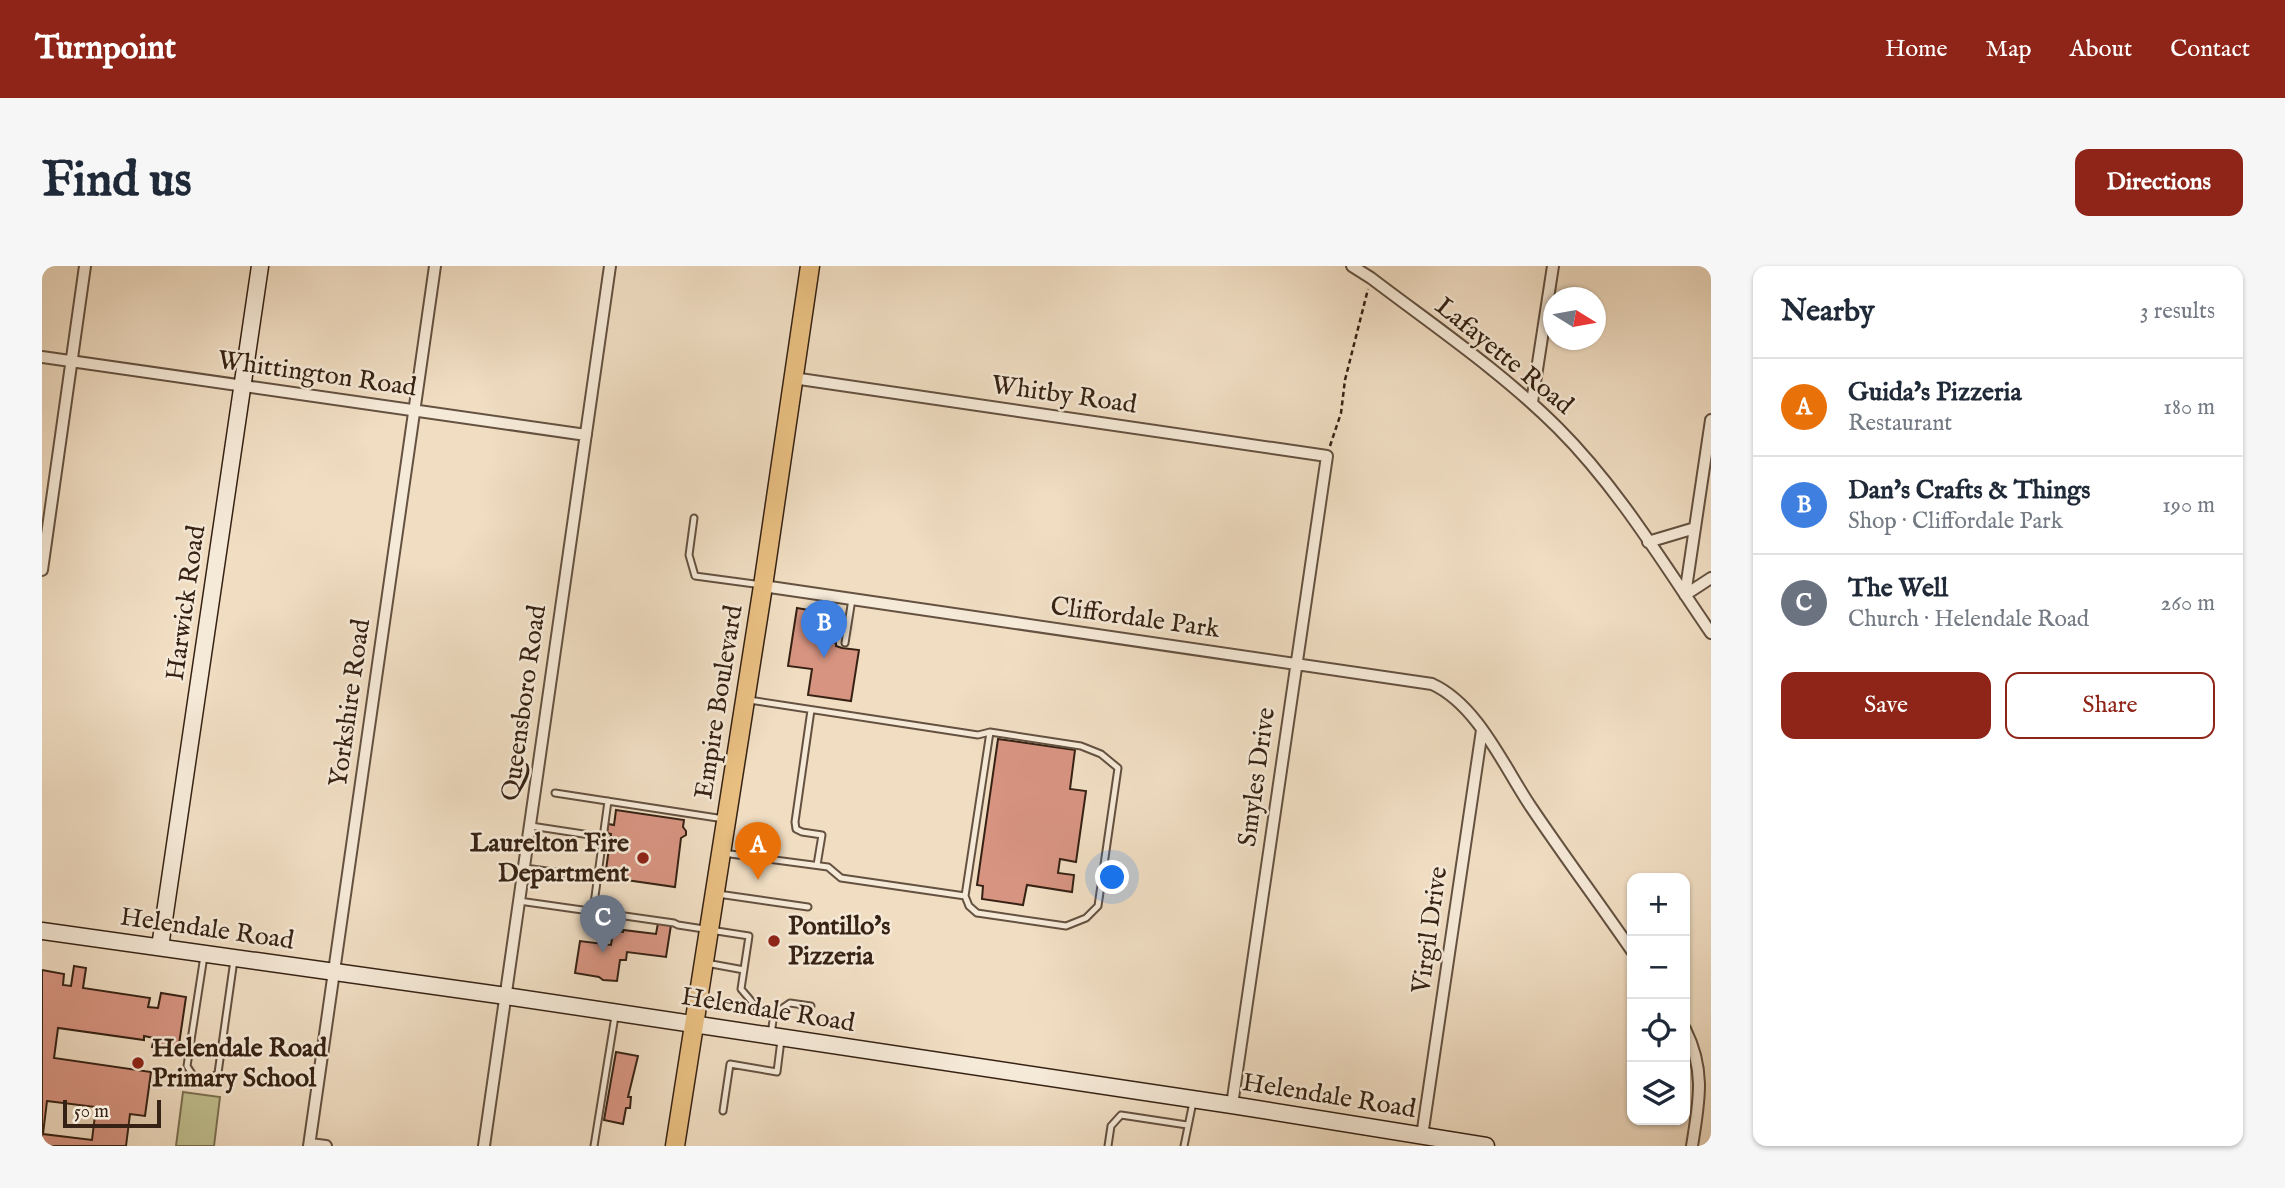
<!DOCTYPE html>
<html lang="en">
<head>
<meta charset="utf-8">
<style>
	body { margin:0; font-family:"IM FELL English",serif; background:#f6f6f7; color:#1f2937 }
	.controls { position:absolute; right:21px; bottom:21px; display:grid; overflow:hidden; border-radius:14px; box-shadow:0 2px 5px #0004 }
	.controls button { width:63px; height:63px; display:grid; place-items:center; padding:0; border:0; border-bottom:2px solid #e0e1e3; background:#fff; color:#1f2937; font:35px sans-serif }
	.compass { position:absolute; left:1501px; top:21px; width:63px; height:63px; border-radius:50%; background:#fff; box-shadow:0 2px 5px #0004; rotate:101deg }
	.scale { position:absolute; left:21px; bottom:18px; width:98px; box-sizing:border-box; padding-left:7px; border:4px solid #362214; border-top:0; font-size:19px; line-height:24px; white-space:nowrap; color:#362214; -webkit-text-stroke:5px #f5e9d7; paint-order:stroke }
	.you { position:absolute; left:1071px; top:612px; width:24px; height:24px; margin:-18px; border:5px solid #fff; border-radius:50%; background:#1a73e8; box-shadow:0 0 0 10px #1a73e833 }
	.badge { display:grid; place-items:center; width:46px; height:46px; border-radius:50%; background:#8f2418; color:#fff; font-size:23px; font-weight:700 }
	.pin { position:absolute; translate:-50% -58px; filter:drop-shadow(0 2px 4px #0008) }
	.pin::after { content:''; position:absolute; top:37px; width:24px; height:21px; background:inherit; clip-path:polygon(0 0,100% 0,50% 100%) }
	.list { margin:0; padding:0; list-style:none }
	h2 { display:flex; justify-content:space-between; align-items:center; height:91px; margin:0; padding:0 28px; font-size:30px }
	h2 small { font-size:23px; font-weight:400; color:#747a83 }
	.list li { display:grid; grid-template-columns:46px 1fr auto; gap:21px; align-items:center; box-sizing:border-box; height:98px; padding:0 28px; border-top:2px solid #e0e1e3 }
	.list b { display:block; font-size:26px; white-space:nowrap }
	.list p { margin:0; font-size:23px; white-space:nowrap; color:#747a83 }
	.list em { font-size:23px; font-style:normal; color:#747a83 }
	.actions { display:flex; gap:14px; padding:21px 28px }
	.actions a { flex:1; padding:16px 0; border:2px solid #8f2418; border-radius:14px; text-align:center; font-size:24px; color:#8f2418 }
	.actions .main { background:#8f2418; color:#fff }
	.icon { flex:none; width:38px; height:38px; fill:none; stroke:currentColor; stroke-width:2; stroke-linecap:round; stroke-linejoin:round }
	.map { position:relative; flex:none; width:1669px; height:880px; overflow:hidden; border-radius:14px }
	header { display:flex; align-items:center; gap:42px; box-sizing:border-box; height:98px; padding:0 35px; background:#8f2418; color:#fff }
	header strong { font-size:33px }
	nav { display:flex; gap:38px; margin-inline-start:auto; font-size:24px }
	.intro { display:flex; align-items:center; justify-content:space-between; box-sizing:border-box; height:168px; padding:0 42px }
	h1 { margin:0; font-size:49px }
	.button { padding:18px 32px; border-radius:14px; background:#8f2418; color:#fff; font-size:24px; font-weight:700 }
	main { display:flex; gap:42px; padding:0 42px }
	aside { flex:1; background:#fff; border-radius:14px; box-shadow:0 2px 5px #0004 }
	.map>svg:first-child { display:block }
	.green { fill:#c0bf8f; stroke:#7b7052; stroke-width:2 }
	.building { fill:#d79481; stroke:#362214; stroke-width:2; fill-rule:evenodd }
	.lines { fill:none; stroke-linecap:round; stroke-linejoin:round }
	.lane-casing { stroke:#645140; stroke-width:9 }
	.street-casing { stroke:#645140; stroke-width:14 }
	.secondary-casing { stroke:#362214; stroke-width:19 }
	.primary-casing { stroke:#362214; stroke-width:21 }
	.path { stroke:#362214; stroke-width:2.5; stroke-dasharray:5 3.5; stroke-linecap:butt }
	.lane { stroke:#f5e9d7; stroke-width:5 }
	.street { stroke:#f5e9d7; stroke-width:10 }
	.secondary { stroke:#f5e9d7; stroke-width:16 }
	.primary { stroke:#e8be81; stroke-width:18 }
	.poi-dot { fill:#8f2418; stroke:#f5e9d7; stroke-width:2.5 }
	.labels { text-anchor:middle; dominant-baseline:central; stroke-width:5; stroke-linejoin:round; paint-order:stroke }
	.street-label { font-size:26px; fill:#362214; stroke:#f5e9d7 }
	.poi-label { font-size:26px; font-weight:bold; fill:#362214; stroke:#f5e9d7; text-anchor:start }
</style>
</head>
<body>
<header>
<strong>Turnpoint</strong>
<nav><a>Home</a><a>Map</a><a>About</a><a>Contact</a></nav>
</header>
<div class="intro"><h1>Find us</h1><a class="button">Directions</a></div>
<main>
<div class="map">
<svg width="1669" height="880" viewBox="0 0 1669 880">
	<rect width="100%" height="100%" fill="#f0ddc2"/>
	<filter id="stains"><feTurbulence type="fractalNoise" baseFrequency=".00286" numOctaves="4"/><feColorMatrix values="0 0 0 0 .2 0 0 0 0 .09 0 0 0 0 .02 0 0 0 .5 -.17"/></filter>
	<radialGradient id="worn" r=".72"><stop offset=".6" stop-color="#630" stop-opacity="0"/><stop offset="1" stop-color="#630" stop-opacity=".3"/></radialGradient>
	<path class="green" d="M141,826L178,831L172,880H134Z"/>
	<path class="building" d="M755,342L790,348L786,376L794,377V380L800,382L817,384L809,435L766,429L770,403L746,400Z
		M956,473L1033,484L1028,523L1044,525L1034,596L1018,593L1016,607L1032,609L1030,626L985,619L981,639L940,633L941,620L935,619Z
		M574,544L642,554L641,561L644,565V569L639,572L633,621L563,611L569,568L565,567L566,558L572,559Z
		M616,657L629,659L624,691L585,686L584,694H578L575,715L561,714L557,711L533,707L538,675L569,679L571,665L581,666V664L614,668Z
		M32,700L44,702L41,722L108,732L106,741L116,742L119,727L144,731L136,785L110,781L112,772L102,770V774L16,762L12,792L109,806L103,850L88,848L84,880H0V704L22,708L21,719L29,720ZM5,835L54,841L50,874L1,868Z
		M574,786L596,790L586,831H589L588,842H584L581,858L562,854Z"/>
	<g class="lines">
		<g class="lane-casing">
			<path id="lane" d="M652,252L647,289L653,310L720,319
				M803,377L810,333
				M769,444L753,556L754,563L760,566L780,569L775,599
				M513,527L682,553
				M489,560L561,571
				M681,587L786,601L799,612L923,630L927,640L935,647L1024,660L1044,652L1056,640L1076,502L1059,488L1039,480L948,466L936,469L707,434
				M483,602L556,612
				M676,628L766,641
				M923,630L948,466
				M477,635L632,657L636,659L707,670L699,723L716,743L732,748L729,768
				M551,645L566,535
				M162,690L145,800L154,814L164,817L176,807L192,694
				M664,697L702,704
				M732,748L748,737L769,740
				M681,845L688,798L735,806L739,774
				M552,880L573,750
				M1066,880L1069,860L1079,849L1145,859
				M1142,880L1151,836"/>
		</g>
		<g class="street-casing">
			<path id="street" d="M1310,0L1329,12C1392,60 1460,106 1516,162C1576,222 1621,297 1669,367
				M0,91L544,169
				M751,112L1285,190L1190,839
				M1490,136L1511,0
				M1606,276L1653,262
				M0,304L43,0
				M721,320L1390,418C1436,439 1462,501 1489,541C1522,590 1557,637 1590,685
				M1643,329L1669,154
				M1643,329L1669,312
				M1643,763C1664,805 1657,836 1650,880
				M1380,870L1440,464
				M268,878L284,880
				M267,880L393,0
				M442,880L568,0"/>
		</g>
		<g class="secondary-casing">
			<path id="secondary" d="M0,665L464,730L1190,839L1444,880
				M118,681L218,0"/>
		</g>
		<g class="primary-casing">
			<path id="primary" d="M633,880L721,320L768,0"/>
		</g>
		<path class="path" d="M1288,180L1299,147L1303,114L1326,23"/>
		<use href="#lane" class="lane"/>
		<use href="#street" class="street"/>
		<use href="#secondary" class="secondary"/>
		<use href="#primary" class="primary"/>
	</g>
	<g class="poi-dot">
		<circle cx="601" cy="592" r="7"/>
		<circle cx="732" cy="675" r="7"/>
		<circle cx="96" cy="797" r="7"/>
	</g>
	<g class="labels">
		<g class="street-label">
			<text transform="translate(1462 90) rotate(39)">Lafayette Road</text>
			<text transform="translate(275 108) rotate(8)">Whittington Road</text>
			<text transform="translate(1022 129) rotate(8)">Whitby Road</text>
			<text transform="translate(144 337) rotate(-82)">Harwick Road</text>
			<text transform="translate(1093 352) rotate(8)">Cliffordale Park</text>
			<text transform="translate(677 436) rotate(-81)">Empire Boulevard</text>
			<text transform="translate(308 437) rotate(-82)">Yorkshire Road</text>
			<text transform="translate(482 437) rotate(-82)">Queensboro Road</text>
			<text transform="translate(1215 511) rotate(-82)">Smyles Drive</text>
			<text transform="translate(165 663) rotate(8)">Helendale Road</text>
			<text transform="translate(1388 664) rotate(-82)">Virgil Drive</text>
			<text transform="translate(726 744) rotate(9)">Helendale Road</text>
			<text transform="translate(1287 830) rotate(9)">Helendale Road</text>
		</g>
		<g class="poi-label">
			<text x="587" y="577" text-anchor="end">Laurelton Fire<tspan x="587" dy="30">Department</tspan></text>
			<text x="746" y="660">Pontillo's<tspan x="746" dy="30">Pizzeria</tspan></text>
			<text x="110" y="782">Helendale Road<tspan x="110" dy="30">Primary School</tspan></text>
		</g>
	</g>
	<rect width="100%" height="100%" filter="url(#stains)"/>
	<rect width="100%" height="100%" fill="url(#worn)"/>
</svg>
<div class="controls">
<button>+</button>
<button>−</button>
<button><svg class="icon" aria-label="locate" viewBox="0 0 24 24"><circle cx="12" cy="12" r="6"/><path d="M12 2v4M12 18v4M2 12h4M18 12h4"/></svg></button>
<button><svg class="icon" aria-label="layers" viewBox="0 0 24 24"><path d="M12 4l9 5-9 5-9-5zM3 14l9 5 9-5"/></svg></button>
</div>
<svg class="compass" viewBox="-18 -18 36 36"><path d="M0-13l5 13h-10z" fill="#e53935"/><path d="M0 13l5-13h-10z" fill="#747a83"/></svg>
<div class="scale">50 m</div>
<div class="you"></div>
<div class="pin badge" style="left:716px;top:614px;background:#e8710a">A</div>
<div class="pin badge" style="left:782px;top:392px;background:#3f7fe0">B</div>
<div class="pin badge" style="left:561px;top:687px;background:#6b7280">C</div>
</div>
<aside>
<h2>Nearby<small>3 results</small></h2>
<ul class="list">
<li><span class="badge" style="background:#e8710a">A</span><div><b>Guida's Pizzeria</b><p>Restaurant</p></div><em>180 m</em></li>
<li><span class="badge" style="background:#3f7fe0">B</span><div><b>Dan's Crafts &amp; Things</b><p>Shop · Cliffordale Park</p></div><em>190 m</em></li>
<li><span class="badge" style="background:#6b7280">C</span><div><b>The Well</b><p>Church · Helendale Road</p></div><em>260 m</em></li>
</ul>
<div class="actions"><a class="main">Save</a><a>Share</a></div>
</aside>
</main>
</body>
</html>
